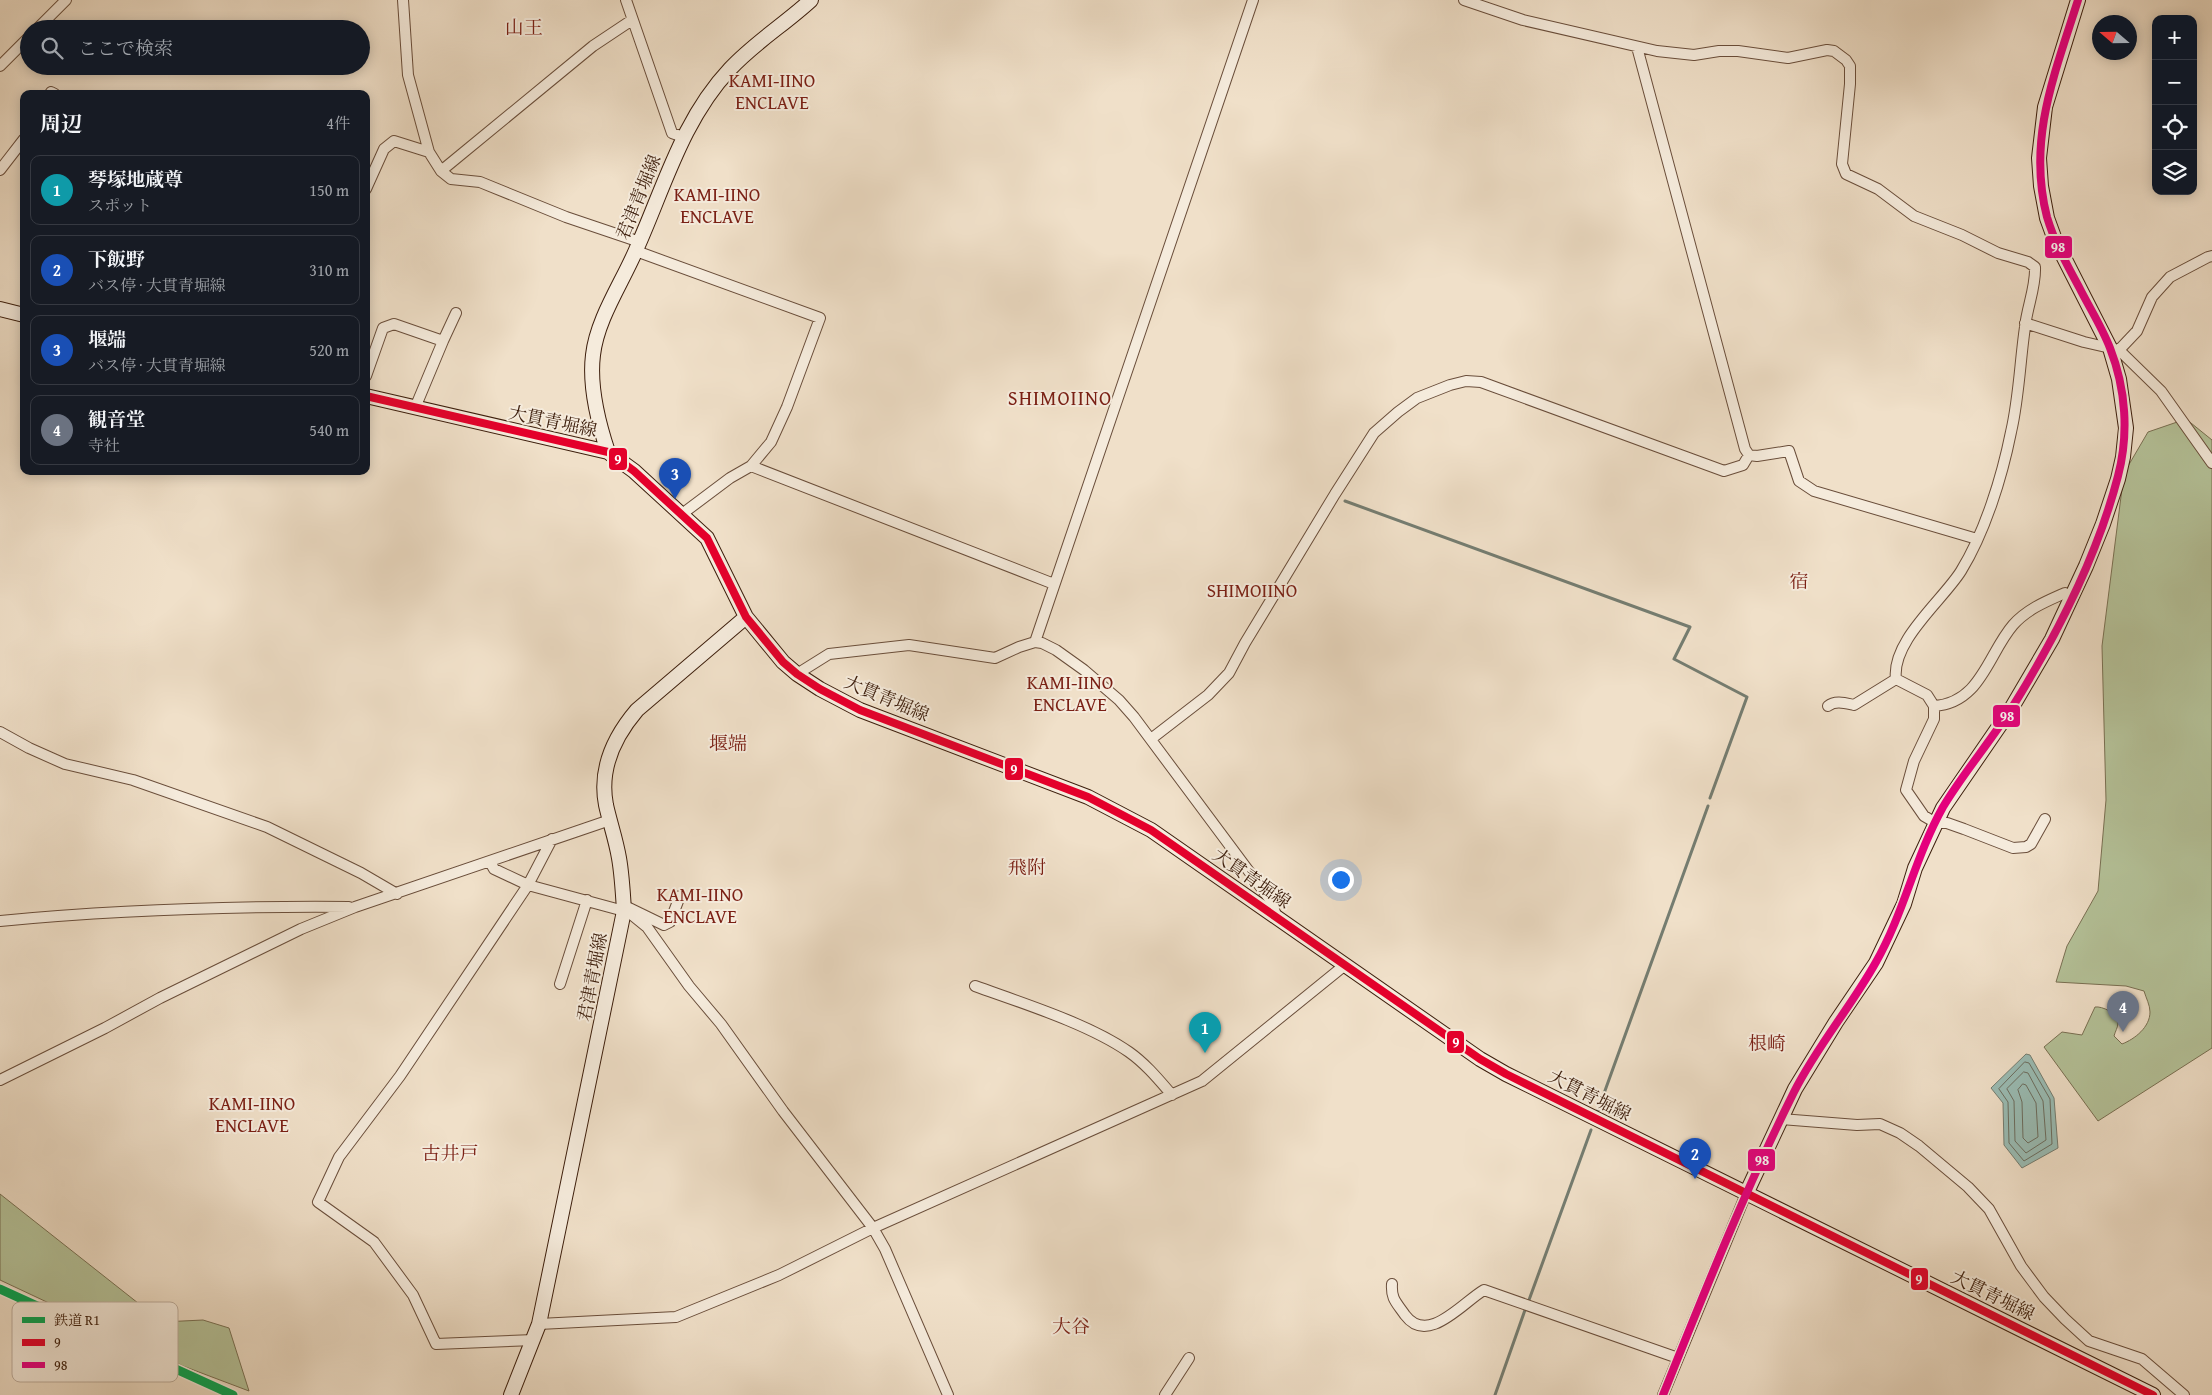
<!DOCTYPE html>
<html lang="ja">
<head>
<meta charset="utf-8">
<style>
	body { margin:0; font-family:"Gentium Book Plus","Noto Serif JP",serif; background:#242831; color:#f1f3f6 }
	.controls { position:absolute; right:15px; top:15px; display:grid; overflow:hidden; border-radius:10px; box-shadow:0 2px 12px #0003 }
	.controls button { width:45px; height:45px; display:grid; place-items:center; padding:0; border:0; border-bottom:1px solid #363941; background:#171b24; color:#f1f3f6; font:25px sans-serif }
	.compass { position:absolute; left:2092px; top:15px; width:45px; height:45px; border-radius:50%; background:#171b24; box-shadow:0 2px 12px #0003; rotate:290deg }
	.you { position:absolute; left:1340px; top:879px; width:18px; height:18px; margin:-12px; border:4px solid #fff; border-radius:50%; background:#1a73e8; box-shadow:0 0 0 8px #1a73e833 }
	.badge { display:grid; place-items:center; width:32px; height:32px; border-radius:50%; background:#db2777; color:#fff; font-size:16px; font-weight:700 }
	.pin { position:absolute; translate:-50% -41px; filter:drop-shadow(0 1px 2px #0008) }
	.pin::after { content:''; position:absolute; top:26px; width:18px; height:15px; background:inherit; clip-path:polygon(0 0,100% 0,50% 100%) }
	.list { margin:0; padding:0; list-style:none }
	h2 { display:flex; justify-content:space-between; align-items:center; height:65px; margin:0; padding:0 20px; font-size:21px }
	h2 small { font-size:16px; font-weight:400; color:#9ea1a6 }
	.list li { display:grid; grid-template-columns:32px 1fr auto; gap:15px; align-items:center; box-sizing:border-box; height:70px; margin:0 10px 10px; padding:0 10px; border:1px solid #363941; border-radius:10px }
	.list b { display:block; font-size:19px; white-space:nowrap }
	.list p { margin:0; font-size:16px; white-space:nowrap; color:#9ea1a6 }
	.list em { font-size:16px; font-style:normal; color:#9ea1a6 }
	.icon { flex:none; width:28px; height:28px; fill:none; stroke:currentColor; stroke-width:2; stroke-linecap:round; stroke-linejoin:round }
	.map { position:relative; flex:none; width:2212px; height:1395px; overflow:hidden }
	.search { position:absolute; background:#171b24; box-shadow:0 2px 12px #0003; left:20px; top:20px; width:350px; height:55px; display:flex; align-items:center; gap:12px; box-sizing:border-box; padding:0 18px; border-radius:28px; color:#9ea1a6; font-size:19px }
	.panel { position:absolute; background:#171b24; box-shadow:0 2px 12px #0003; left:20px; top:90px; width:350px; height:385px; border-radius:10px }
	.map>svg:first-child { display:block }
	.green { fill:#b5c39a; stroke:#797053 }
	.water { fill:#9abdb5; stroke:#757d71 }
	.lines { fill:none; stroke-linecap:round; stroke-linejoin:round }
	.shore { stroke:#6c6e60; stroke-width:1 }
	.stream { stroke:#757d71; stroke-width:3 }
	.street-casing { stroke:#6a4e3b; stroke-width:12 }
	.secondary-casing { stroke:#3d1e0c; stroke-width:16 }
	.street { stroke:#f5ebdc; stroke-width:10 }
	.secondary { stroke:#f5ebdc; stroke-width:14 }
	.bus-1-casing { stroke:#f5ebdc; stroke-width:11 }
	.bus-2-casing { stroke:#f5ebdc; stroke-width:11 }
	.bus-1 { stroke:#e4002b; stroke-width:8 }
	.bus-2 { stroke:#e5007d; stroke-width:8 }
	.rail-1-casing { stroke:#f5ebdc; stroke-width:12 }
	.rail-1 { stroke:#00a651; stroke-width:9 }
	.labels { text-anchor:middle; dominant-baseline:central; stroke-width:4; stroke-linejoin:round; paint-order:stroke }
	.street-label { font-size:18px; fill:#3d1e0c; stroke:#f5ebdc }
	.neighbourhood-label { font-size:19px; fill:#7a1f14; stroke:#f5ebdc }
	.quarter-label { font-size:20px; letter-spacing:1px; fill:#7a1f14; stroke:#f5ebdc }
	.key { fill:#f5ebdc; stroke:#beae9e; stroke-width:1 }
	.key-label { font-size:14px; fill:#3d1e0c }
	.line-badge { stroke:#f5ebdc; stroke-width:2 }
	.badge-label { font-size:14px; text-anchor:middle; font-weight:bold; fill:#fff }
</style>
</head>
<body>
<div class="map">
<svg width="2212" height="1395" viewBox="0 0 2212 1395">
	<rect width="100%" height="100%" fill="#f0e0c9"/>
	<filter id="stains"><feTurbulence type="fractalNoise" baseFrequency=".004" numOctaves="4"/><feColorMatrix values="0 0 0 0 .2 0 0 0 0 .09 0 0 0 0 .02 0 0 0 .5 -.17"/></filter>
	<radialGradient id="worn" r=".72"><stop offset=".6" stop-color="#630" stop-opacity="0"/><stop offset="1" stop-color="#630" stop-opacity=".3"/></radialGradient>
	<path class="green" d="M2186,419L2212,440V1048L2098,1121L2044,1047L2062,1032L2082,1035L2095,1007C2102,1006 2118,1013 2118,1023C2118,1027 2115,1032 2114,1036L2122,1044C2135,1039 2150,1027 2150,1012C2150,1005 2146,998 2144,991L2126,986L2056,982L2067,946L2098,891L2106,800L2102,646L2124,473L2148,432Z
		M0,1194L162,1322L203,1320L229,1328L249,1391L183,1366L0,1280Z"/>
	<path class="water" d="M2026,1054L2030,1055L2054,1098L2058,1148L2022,1168L2004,1145L2003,1103L1991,1088Z"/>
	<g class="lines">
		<path class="shore" d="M2025,1062L2029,1063L2050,1099L2052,1144L2024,1161L2009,1143L2008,1102L1999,1089Z
			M2024,1072L2028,1073L2043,1101L2046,1140L2026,1153L2015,1141L2014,1101L2007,1089Z
			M2023,1084L2026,1085L2036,1103L2038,1137L2028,1143L2023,1138L2022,1102L2018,1090Z"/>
		<path class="stream" d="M1345,501L1690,627L1674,659L1747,697L1710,798
			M1598,1110L1708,806
			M1529,1300L1591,1130
			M1495,1395L1525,1310"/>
		<g class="street-casing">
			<path id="street" d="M403,0L408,75L429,152L441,171L451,179L480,182L566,217L640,242
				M626,0L672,133L683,137
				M1464,0L1523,20L1657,51L1694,55L1719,51H1738L1788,58L1827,50L1834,51L1846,60L1850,66V84L1842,164L1846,174L1878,189L1914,216L1962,235L1998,253L2028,262L2035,267C2036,287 2027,307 2025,327C2020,361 2019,398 2011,432C2002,477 1985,532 1961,571C1943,600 1891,641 1896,679L1927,695L1934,706V719L1914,761L1906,790L1924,816L1936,823H1947L1964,829L2013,848L2026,847L2031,844L2045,819
				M37,29L66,0
				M1637,47L1745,449L1749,455L1757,456L1789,451L1799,481L1814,491L1977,539
				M0,66L29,37
				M50,94L51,92L55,94
				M0,170L24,139
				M441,171L593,46L632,20
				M366,189L384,149L394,141L429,152
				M636,251L820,318L787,407L771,442L751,466L730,478L682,514
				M2025,323L2084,342L2119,350L2161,391L2212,463
				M443,341L456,313
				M2119,350L2137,331L2152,297L2170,277L2208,257L2212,256
				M366,376L383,328L394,324L443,341L415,408
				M751,466L1054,584
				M1035,642L1253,0
				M797,674L829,654L909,645L995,658L1019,647L1035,642L1042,643L1056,650L1084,670L1119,700L1134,717L1271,901L1277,918
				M1828,706C1835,700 1845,703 1854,705L1896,679
				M1934,706C1981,703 1988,654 2013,625C2027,609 2047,601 2065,593L2072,598
				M0,732L29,748L65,764L133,780L267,827L361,873L397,894
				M1151,739L1208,695L1229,673L1245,643L1335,494L1374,433L1398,412L1417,398L1450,385L1466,381L1481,382L1724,471L1743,465L1749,455
				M490,862L494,869L528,885L624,911L631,914L647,927L689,986L721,1024L783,1111L873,1228L885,1249L948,1395
				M629,908L664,925L670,922L680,896
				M0,921C116,910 232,906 349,907
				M560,984L587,900
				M975,986C1022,1003 1089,1024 1129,1052C1146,1064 1159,1080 1172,1095
				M0,1080L105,1028L160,998L301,929L355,907L610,820
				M1781,1119L1857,1125L1880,1124L1900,1133L1919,1146L1968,1187L1989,1209L2021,1266L2044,1297L2065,1319L2089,1341L2142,1359L2184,1395
				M1392,1284C1391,1299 1396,1302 1405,1315C1428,1346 1463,1302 1484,1290L1678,1358
				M539,1324L676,1317L779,1275L873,1228L1202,1081L1345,965
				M534,1340L436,1344L413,1295L374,1242L318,1202L339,1157L400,1076L528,885L552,839
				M1165,1395L1189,1358
				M1663,1395L1746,1194"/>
		</g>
		<g class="secondary-casing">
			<path id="secondary" d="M0,309L24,315
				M366,396L608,452L634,471L707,538L746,617L783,662L797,674L820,689L860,710L1088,797L1151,830L1480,1059L1506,1074L2153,1395
				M608,452C598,422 589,387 593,355C597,319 622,283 636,250C664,188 682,120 730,69C754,43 785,24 811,0
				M1746,1194L1795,1089L1836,1022L1876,963L1904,904L1915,868L1943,808L2011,709L2052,639L2086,566L2103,524L2118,479L2123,457L2126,428L2119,379L2110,348L2055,240L2047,218L2041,186L2039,158L2045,107L2078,0
				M511,1395L539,1324L624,911C623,894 622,875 619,858C616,840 610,823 606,805C599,769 614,737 637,710L746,617"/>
		</g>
		<use href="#street" class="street"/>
		<use href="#secondary" class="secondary"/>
		<g class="bus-1-casing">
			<path id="bus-1" d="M366,396L608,452L634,471L707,538L746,617L783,662L797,674L820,689L860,710L1088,797L1151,830L1480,1059L1506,1074L2153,1395"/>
		</g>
		<g class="bus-2-casing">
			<path id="bus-2" d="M1663,1395C1704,1293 1745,1190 1794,1092C1817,1046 1851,1007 1876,962C1904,913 1915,857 1943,807C1964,772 1991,741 2013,706C2057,635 2097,558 2118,476C2129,434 2126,389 2110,348C2102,327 2089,307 2079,287C2067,265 2054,241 2047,217C2027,139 2055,73 2078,0"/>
		</g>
		<use href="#bus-1" class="bus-1"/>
		<use href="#bus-2" class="bus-2"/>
		<g class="rail-1-casing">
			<path id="rail-1" d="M0,1289L233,1395"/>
		</g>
		<use href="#rail-1" class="rail-1"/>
	</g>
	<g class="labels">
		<g class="street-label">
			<text transform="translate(638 197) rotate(-68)">君津青堀線</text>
			<text transform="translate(553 421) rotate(12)">大貫青堀線</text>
			<text transform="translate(887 698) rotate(23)">大貫青堀線</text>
			<text transform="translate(1252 878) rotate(35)">大貫青堀線</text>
			<text transform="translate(592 977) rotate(-79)">君津青堀線</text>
			<text transform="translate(1590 1095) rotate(27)">大貫青堀線</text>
			<text transform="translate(1993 1295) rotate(26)">大貫青堀線</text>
		</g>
		<g class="neighbourhood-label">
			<text x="524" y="27">山王</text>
			<text x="772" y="80">KAMI-IINO<tspan x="772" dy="22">ENCLAVE</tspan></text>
			<text x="717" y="194">KAMI-IINO<tspan x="717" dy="22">ENCLAVE</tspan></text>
			<text x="1799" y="581">宿</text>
			<text x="1252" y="590">SHIMOIINO</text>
			<text x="1070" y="682">KAMI-IINO<tspan x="1070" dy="22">ENCLAVE</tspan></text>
			<text x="728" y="743">堰端</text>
			<text x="1027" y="867">飛附</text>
			<text x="700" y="894">KAMI-IINO<tspan x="700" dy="22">ENCLAVE</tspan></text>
			<text x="1767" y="1043">根崎</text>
			<text x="252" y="1103">KAMI-IINO<tspan x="252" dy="22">ENCLAVE</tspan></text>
			<text x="450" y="1153">古井戸</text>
			<text x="1071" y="1326">大谷</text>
		</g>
		<g class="quarter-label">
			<text x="1060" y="397">SHIMOIINO</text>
		</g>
	</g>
	<rect x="12" y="1302" width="166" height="80" rx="8" class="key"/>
	<rect x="22" y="1317" width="23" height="6" fill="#00a651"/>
	<rect x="22" y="1339" width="23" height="7" fill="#e4002b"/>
	<rect x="22" y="1362" width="23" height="6" fill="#e5007d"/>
	<g class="key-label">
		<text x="54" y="1325">鉄道 R1</text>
		<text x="54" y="1347">9</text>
		<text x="54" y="1370">98</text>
	</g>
	<g class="line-badge">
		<rect x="2044" y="235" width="29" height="24" rx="5" fill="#e5007d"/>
		<rect x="608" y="447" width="20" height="24" rx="5" fill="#e4002b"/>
		<rect x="1992" y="704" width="29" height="24" rx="5" fill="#e5007d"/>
		<rect x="1004" y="757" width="20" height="24" rx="5" fill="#e4002b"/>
		<rect x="1446" y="1030" width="19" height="24" rx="5" fill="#e4002b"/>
		<rect x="1747" y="1148" width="29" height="24" rx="5" fill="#e5007d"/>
		<rect x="1910" y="1267" width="19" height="24" rx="5" fill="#e4002b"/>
	</g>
	<g class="badge-label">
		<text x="2058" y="252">98</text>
		<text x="618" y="464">9</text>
		<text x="2007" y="721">98</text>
		<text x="1014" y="774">9</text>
		<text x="1456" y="1047">9</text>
		<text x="1762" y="1165">98</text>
		<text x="1919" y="1284">9</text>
	</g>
	<rect width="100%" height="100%" filter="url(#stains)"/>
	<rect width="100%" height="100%" fill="url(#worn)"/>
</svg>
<div class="controls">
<button>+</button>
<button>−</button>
<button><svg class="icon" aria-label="locate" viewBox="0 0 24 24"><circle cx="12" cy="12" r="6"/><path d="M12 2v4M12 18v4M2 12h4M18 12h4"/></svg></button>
<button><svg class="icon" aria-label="layers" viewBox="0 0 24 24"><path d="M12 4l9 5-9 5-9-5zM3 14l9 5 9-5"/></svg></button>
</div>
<svg class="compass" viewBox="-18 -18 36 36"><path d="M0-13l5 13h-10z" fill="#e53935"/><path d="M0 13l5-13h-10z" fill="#9ea1a6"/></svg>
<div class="you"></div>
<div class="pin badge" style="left:1205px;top:1053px;background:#0f9aa8">1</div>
<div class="pin badge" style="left:1695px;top:1179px;background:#1a4fb4">2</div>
<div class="pin badge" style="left:675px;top:499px;background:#1a4fb4">3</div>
<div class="pin badge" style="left:2123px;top:1032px;background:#6b7280">4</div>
<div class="search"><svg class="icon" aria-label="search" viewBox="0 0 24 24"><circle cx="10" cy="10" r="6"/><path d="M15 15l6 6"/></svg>ここで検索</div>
<section class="panel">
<h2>周辺<small>4件</small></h2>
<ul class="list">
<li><span class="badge" style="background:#0f9aa8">1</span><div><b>琴塚地蔵尊</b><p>スポット</p></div><em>150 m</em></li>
<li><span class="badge" style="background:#1a4fb4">2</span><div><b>下飯野</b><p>バス停 · 大貫青堀線</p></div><em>310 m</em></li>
<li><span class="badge" style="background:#1a4fb4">3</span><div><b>堰端</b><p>バス停 · 大貫青堀線</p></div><em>520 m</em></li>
<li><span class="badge" style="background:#6b7280">4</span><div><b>観音堂</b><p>寺社</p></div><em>540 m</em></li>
</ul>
</section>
</div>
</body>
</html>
